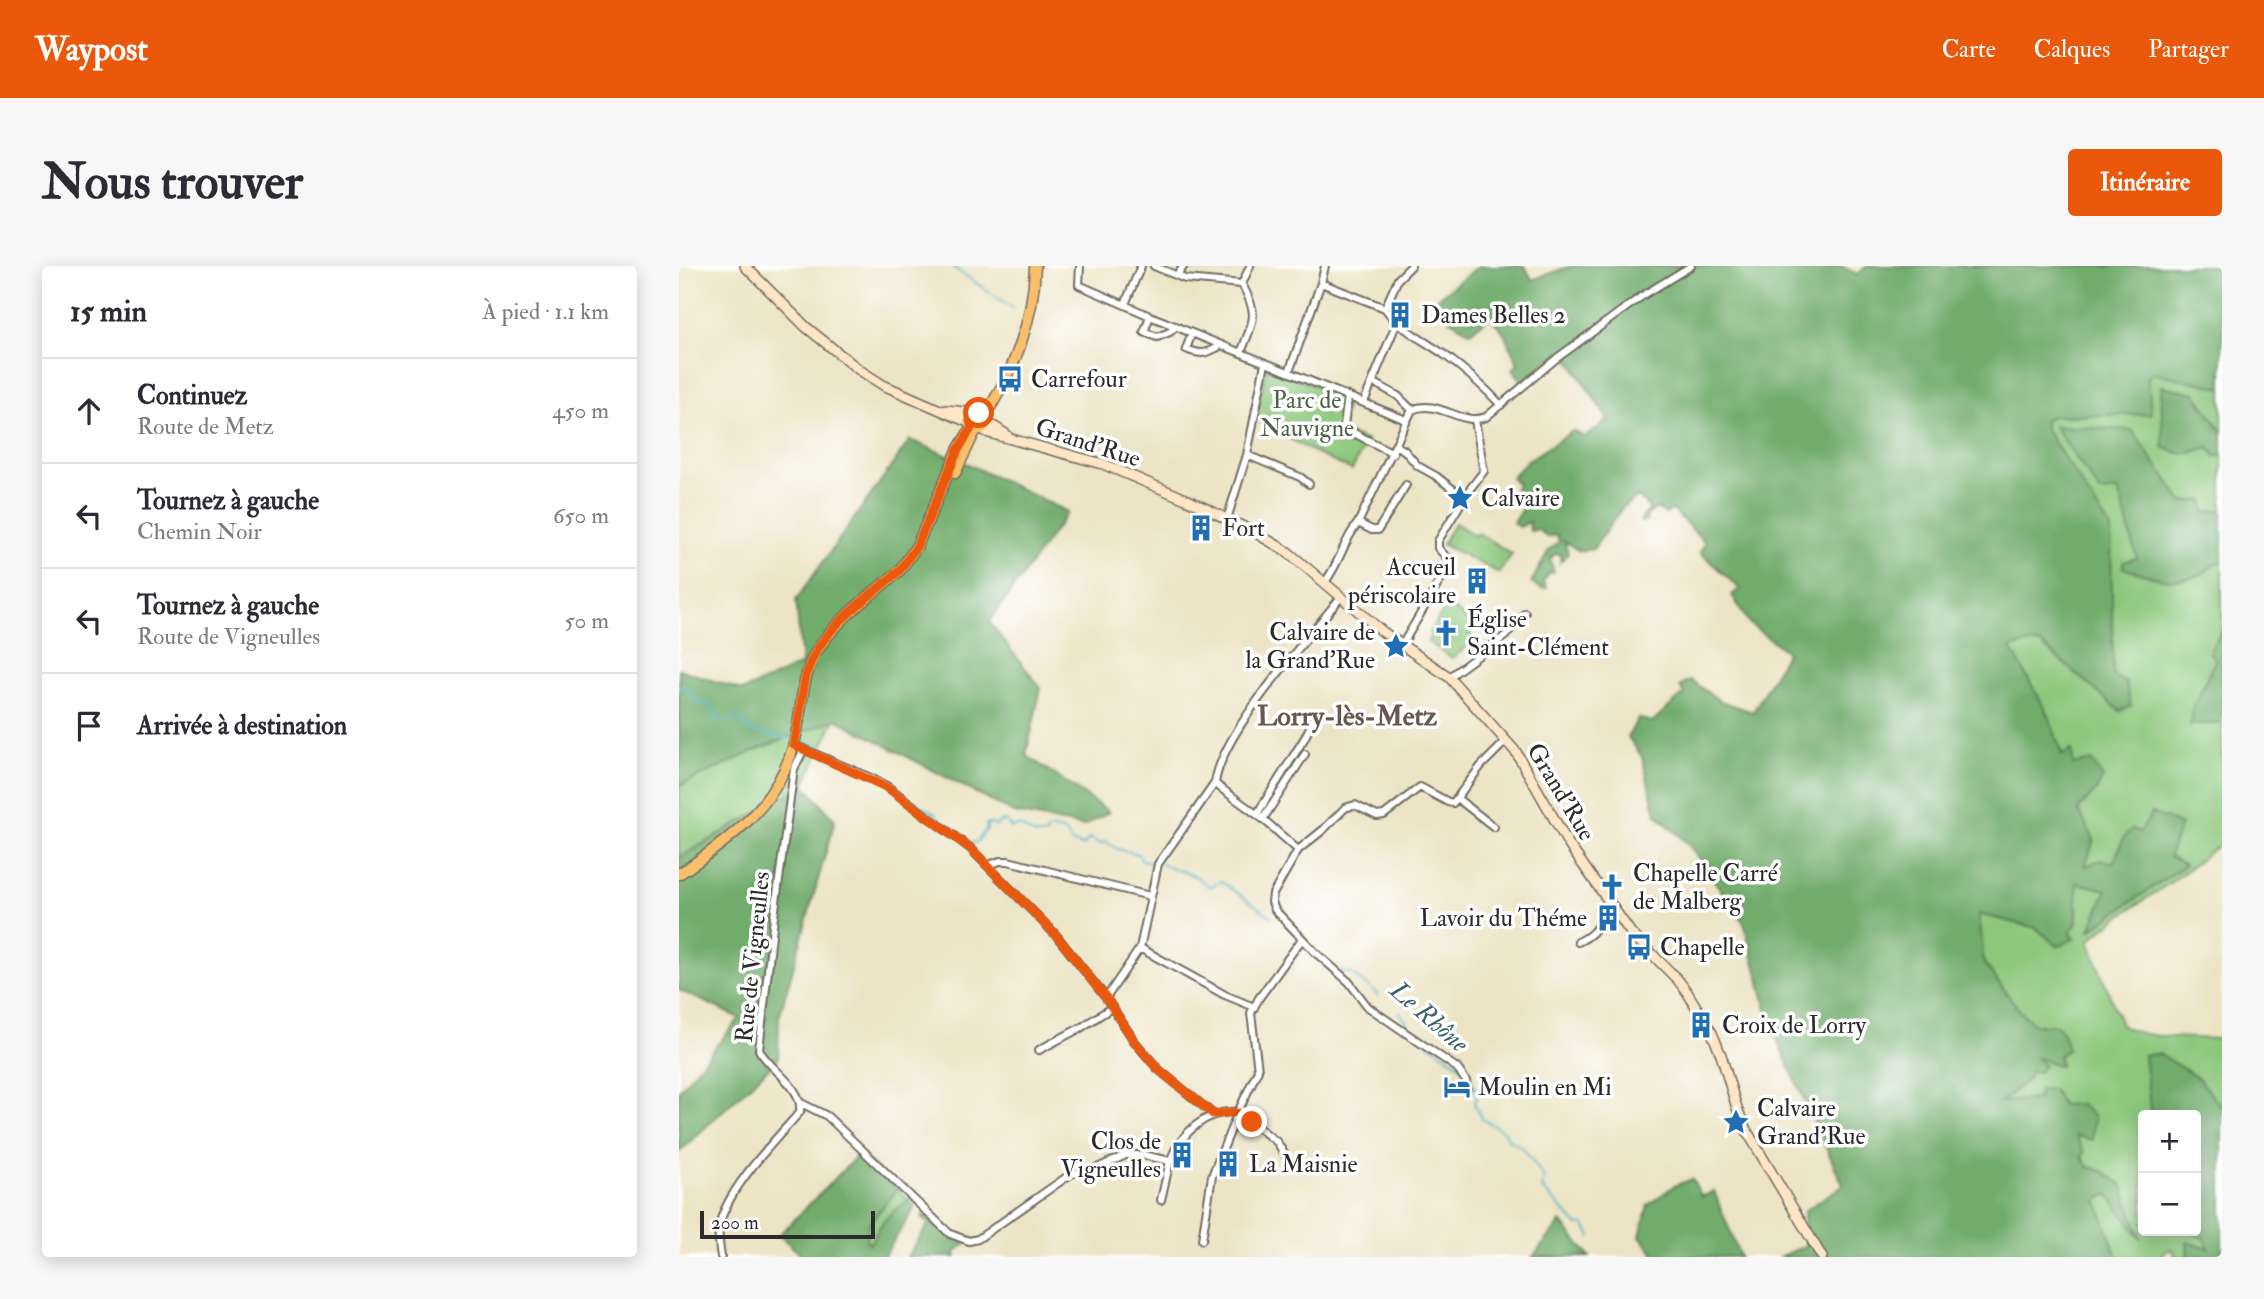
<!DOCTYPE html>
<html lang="fr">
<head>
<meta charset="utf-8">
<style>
	body { margin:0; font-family:"IM FELL Double Pica",serif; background:#f7f7f7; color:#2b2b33 }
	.controls { position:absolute; right:21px; bottom:21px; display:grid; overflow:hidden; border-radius:7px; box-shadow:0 4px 18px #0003 }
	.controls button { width:63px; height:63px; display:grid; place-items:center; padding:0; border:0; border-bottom:2px solid #e1e1e2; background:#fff; color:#2b2b33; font:35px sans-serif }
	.scale { position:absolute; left:21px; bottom:18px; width:175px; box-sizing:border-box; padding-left:7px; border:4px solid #2b2b2b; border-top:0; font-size:19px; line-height:24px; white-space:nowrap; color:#2b2b2b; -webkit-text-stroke:5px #fff; paint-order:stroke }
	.stop { position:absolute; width:21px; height:21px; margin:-16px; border:5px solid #ea580c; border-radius:50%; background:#fff }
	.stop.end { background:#ea580c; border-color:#fff; box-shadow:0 2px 7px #0008 }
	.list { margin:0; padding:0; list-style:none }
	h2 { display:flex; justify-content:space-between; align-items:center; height:91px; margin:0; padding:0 28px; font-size:30px }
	h2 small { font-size:23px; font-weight:400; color:#7c7c81 }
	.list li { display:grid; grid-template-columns:46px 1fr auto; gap:21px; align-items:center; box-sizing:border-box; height:105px; padding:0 28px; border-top:2px solid #e1e1e2 }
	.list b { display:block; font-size:26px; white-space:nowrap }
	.list p { margin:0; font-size:23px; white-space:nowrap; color:#7c7c81 }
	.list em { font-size:23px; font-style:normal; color:#7c7c81 }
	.icon { flex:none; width:38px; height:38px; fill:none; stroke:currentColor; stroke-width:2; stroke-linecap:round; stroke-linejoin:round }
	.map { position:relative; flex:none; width:1543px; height:991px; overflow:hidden; border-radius:7px }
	header { display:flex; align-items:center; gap:42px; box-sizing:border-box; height:98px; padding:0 35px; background:#ea580c; color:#fff }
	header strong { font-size:33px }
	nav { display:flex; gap:38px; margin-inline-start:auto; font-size:24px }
	.intro { display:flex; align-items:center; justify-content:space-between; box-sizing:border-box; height:168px; padding:0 42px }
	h1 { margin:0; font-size:49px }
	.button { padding:18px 32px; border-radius:7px; background:#ea580c; color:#fff; font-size:24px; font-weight:700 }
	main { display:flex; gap:42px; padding:0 42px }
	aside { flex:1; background:#fff; border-radius:7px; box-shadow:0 4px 18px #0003 }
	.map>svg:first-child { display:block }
	.green { fill:#8cc77c; stroke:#5c7954; stroke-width:2 }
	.forest { fill:#71ac6c; stroke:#4e6c4c; stroke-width:2 }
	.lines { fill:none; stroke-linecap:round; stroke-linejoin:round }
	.stream { stroke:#4ab6c6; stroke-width:2 }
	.street-casing { stroke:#6f6c61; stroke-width:10 }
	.secondary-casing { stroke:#6f6c61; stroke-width:12 }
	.primary-casing { stroke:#6f6c61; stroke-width:13 }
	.street { stroke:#fff; stroke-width:6 }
	.secondary { stroke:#fde5c5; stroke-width:9 }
	.primary { stroke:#f9bf6d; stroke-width:10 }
	.route { stroke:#ea580c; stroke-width:9 }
	.labels { text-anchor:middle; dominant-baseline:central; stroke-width:7; stroke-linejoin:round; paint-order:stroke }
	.poi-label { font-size:24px; fill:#2b2b2b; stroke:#fff; text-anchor:start }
	.park-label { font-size:24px; fill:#4d6247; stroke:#fff }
	.street-label { font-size:24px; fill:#2b2b2b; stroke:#fff }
	.water-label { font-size:26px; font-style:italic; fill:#376369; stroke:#fff }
	.quarter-label { font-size:28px; font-weight:bold; fill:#68594e; stroke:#fff }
</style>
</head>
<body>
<header>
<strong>Waypost</strong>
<nav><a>Carte</a><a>Calques</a><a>Partager</a></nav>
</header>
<div class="intro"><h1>Nous trouver</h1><a class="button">Itinéraire</a></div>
<main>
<aside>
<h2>15 min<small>À pied · 1.1 km</small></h2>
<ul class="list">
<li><svg class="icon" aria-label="ahead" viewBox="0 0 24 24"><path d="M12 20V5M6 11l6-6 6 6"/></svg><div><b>Continuez</b><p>Route de Metz</p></div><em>450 m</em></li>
<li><svg class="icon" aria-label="left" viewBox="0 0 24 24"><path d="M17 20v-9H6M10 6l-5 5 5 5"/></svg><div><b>Tournez à gauche</b><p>Chemin Noir</p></div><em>650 m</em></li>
<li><svg class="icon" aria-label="left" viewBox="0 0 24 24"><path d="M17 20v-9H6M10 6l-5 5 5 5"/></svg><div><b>Tournez à gauche</b><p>Route de Vigneulles</p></div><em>50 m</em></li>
<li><svg class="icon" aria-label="arrive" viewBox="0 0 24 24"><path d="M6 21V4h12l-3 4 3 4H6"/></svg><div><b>Arrivée à destination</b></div></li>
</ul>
</aside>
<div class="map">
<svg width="1543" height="991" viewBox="0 0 1543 991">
	<rect width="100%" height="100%" fill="#fff"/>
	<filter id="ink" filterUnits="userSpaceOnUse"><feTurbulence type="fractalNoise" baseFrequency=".0143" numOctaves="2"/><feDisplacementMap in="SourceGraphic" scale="14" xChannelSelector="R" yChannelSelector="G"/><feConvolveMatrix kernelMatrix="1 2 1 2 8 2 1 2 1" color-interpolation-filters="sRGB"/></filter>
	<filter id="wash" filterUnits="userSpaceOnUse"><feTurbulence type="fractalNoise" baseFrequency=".00686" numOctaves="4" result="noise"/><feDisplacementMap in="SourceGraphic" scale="28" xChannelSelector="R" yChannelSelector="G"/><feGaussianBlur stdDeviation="1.57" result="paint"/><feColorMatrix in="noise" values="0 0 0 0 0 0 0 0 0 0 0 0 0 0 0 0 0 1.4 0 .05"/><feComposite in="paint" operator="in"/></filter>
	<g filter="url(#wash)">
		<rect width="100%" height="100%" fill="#ece4c5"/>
		<path class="green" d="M590,101L664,131L667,140L661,164L688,175L673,204L640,189L577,154L587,102Z
			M1476,107L1543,122V166L1516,127L1484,164V180C1505,191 1508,188 1530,181L1536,190H1543V244L1526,246L1524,234L1503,236L1485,208L1439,224L1459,292L1521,309L1537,296H1543V365L1531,385L1537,393L1513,444L1512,459L1543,457V577C1523,591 1506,607 1486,620C1460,638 1433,653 1410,675L1442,759C1464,774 1516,771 1543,773V842L1539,836L1465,789L1472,849H1464V965H1504L1527,972L1530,983L1508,977L1509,991H1497L1492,983L1483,987L1484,991H1438L1417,934L1429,928L1461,970L1423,905L1409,901C1398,885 1391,858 1383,839L1359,833L1321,837L1348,814L1355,790L1381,799L1378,759H1356L1341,745L1305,697L1300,648L1357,662L1379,680L1398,656V617L1428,623L1412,663L1505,600L1461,566L1445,571L1435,596L1405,600L1415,574L1399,544L1418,523L1383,489L1369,448L1331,382L1345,378H1362L1441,445L1434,409L1433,350L1366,161V154L1373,150L1471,148L1469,111Z
			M776,257L796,270L799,267L833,288L820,307L763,278Z
			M769,338L796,360L790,365L792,367L790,369L794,373L791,375L793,377L773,392L749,376L752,369L750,367Z
			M156,453L125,519L0,592V520L79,483Z
			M219,923L231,935C212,943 200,960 191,978L186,975L189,958Z"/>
		<path class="forest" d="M800,0H846L853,14L892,0H1162L1178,8L1188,0H1543V122L1476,107L1469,111L1472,148L1373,150L1366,154V162L1432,263L1434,409L1447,417L1452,440L1441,445L1362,378H1345L1332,382L1369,448L1383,489L1393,484L1394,499L1413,495L1424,512L1418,523L1399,544L1415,574L1406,600L1422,594L1435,596L1445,571L1454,563L1461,566L1473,547L1502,558L1490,590L1506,599L1411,664L1428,624L1398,617V656L1391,667L1396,672L1379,680L1357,662L1300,648L1305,697L1341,745L1356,759H1378L1384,767L1389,784L1379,789L1381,800L1357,791L1365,799L1360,806L1352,805L1348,814L1322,836L1358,833L1361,823H1374L1383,839L1402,838L1415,851L1413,874L1396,869L1405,886L1402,891L1409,901L1423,905L1443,919L1462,973L1429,928L1418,934L1438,991H1100L1126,980L1125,945L1164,919L1094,765L1065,657L1010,579L977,548L963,491L949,471L959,452L973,456L1005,428L1001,420L1011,414L1041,435L1074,446L1108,386L1071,358L1053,329L1061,323L1021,286L1026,276L993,243L987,248L978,242L968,249L967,255L962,256V253L971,243L959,231L944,241L914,283L900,285L885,275L889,287L881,296L882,288H876L871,293L875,306L870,307L864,315L867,322L862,323L852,317L870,284L880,276L878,269L868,271L860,264L851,265L850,256L840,261L834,257L846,238L833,228L839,218L832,212L848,195L894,165L906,171L929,154L886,87L871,93L843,115L834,103L839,98L824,65L811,51L791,66L771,54L755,35Z
			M1482,120L1516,127L1543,166V190H1536L1530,181C1508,188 1505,191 1484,181Z
			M1375,160L1453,164L1503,236L1524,234L1526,246L1543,244V296C1533,297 1529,306 1520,309C1492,320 1471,310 1444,302V296L1458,292L1439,224L1421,226Z
			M231,174L291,199L389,246L310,356L362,422L347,489L430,546L405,560L335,547L157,453L79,483L0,520V403L64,425L123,398L117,334Z
			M1543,365V457L1511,459L1513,444L1537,393L1530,386Z
			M125,519L156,554L100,751L99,793L0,886V824L61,752L0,724V592Z
			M1481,788L1520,813L1543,842V991H1509L1508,976L1529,982L1526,972L1504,965H1517V849H1472L1465,789Z
			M181,887L219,923L189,958L187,975L191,978C200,959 212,943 231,935L237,940L204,991H125L100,969Z
			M1013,913L1023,931L1035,925L1061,991H978L961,970L969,939L995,920Z
			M245,948L261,964L287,978L276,986L277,991H228L250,958L243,951Z
			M882,956L911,991H854Z"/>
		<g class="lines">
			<path class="stream" d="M272,0L334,42
				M0,421H8L13,431L19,438L31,439L33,442L31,445L36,448L41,457L59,452L64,454L68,464C82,467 95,471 112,473
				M121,473L142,480L161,493L205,512L235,536L255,547L264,556L276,563L289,575L296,577C301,574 302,568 308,563L307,558H313L316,560L321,556L327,555L332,562L340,560L356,569H366L370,563C382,564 388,564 392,576L404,580L411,572L421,578L426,575L438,583L459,588L463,594L475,597
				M482,598L516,610L531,621L541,615L593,651
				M661,704L667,707H672L691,722
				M693,723L700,731
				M720,746C726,751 727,758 733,764C755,785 796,798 798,833L795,837L802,852L826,866L829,873L844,882L865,911L863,922L898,959H906L912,971"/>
		</g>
	</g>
	<g filter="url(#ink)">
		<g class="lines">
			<g class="street-casing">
				<path id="street" d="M401,0L400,19L471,50L727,154
					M475,0L506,13L563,18C581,52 574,53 562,87
					M732,0L719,13L706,42C720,63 748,76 767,90C786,104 806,122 822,139
					M498,9L505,0
					M642,17L706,42
					M563,18L571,0
					M446,38L462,0
					M471,50L465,66L478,71L491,66L497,60
					M513,67L507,83C523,90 529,87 543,79
					M610,106L642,17L646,0
					M694,116L719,130L733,144
					M669,130L665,160L667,163L714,187
					M685,136L718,56
					M717,180L725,184L739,200L757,210L780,228L787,230
					M568,189L621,211L630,218
					M548,253L568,189L586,97
					M679,257L693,264H699L727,219
					M645,317C660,300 664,275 679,257L733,144C759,132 782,161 807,151L878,92L963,30L1012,0
					M723,379L769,301V293L759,282V275L790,224L805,205L796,154
					M770,411L826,370L846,347
					M115,479L192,512L209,521L291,582L377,669L427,732L456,776L479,803L534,848
					M779,533L815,561
					M578,548L625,473L636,451
					M584,553L626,488
					M619,584L584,553L539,520L536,517C543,465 627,375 661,332
					M310,599L321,595H329L471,630
					M899,676C923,665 917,654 935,640
					M461,682L546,729L575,741
					M427,732L461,682L479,598L536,517
					M360,784L403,761L432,742
					M788,822L787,815L778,802L689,741L670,716L637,687L596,644L593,636L594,628L619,584L644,564L666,542L676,539L698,550L705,549L741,521L769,536L774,537L802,500L827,475
					M122,837L148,850L271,968L290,975L299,973L392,908L418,902L447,889H464L491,895C502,867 528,843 559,846L579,804L572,747L580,732L623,673
					M482,934L491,895
					M523,974L533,910L559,846L598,876L606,889
					M42,991C40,978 38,965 42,953C54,917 96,874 121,846C124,820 92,805 80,784L95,651L115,503L125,483"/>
			</g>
			<g class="secondary-casing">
				<path id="secondary" d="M66,0L127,61L179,103L204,119L291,157
					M267,144L287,146L294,151
					M304,157L316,161L328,169
					M301,162L310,167L424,198L509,234L577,267L609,286L704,366L770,411L837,486L890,579L952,667L999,714L1008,726L1033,767L1042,789L1058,842L1066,862L1143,991"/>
			</g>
			<g class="primary-casing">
				<path id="primary" d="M291 157a7 7 0 1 1 14 0a7 7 0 1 1-14 0Z
					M303,153C334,110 355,53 356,0
					M276,207L297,163
					M0,608C51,574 101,537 116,474C123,445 122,412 137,386C157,353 193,329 221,304L238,280L279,184L293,161"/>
			</g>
			<use href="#street" class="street"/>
			<use href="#secondary" class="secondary"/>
			<use href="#primary" class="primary"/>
		</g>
	</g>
	<g class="lines" filter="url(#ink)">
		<path class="route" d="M300,147L291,155L293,161L279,184L238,280L221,304C190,332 143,361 129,403C122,427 121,454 115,479L209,522L291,582L377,669L427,732L456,776L479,803L534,848C555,848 552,841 573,856"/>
	</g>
	<defs>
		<g id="building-bare" transform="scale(2.1)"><path d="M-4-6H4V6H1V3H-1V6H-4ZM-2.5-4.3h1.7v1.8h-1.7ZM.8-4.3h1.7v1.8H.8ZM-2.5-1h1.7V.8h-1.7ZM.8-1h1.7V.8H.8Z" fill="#1f6fb2" stroke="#fff" stroke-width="2.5" paint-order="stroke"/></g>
		<g id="bus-bare" transform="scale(2.1)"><path d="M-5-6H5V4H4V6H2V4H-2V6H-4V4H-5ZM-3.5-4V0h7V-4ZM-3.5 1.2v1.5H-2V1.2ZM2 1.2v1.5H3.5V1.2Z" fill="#1f6fb2" stroke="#fff" stroke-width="2.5" paint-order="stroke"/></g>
		<g id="sight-bare" transform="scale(2.1)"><path d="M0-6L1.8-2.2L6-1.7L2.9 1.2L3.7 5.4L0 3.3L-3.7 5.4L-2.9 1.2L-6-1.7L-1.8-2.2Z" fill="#1f6fb2" stroke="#fff" stroke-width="2.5" paint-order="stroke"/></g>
		<g id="church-bare" transform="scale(2.1)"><path d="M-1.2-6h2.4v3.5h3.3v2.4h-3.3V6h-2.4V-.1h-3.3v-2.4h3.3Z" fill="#1f6fb2" stroke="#fff" stroke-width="2.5" paint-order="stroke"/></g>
		<g id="hotel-bare" transform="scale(2.1)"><path d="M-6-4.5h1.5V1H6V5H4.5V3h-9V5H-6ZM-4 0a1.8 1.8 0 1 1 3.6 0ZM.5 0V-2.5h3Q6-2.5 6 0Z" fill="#1f6fb2" stroke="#fff" stroke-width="2.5" paint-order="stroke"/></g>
	</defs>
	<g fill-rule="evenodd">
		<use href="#building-bare" x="721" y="49"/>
		<use href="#bus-bare" x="331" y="113"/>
		<use href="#sight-bare" x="781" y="232"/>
		<use href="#building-bare" x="522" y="262"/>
		<use href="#building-bare" x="798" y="315"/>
		<use href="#church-bare" x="767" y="367"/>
		<use href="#sight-bare" x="717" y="380"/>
		<use href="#church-bare" x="933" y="621"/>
		<use href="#building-bare" x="929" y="652"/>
		<use href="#bus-bare" x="960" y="681"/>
		<use href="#building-bare" x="1022" y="759"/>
		<use href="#hotel-bare" x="778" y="821"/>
		<use href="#sight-bare" x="1057" y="856"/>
		<use href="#building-bare" x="503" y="889"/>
		<use href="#building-bare" x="549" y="898"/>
	</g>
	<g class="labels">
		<g class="poi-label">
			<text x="742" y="49">Dames Belles 2</text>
			<text x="352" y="113">Carrefour</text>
			<text x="802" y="232">Calvaire</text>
			<text x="543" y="262">Fort</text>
			<text x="777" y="301" text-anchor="end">Accueil<tspan x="777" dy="28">périscolaire</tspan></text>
			<text x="788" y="353">Église<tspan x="788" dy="28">Saint-Clément</tspan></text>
			<text x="696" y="366" text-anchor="end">Calvaire de<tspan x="696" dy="28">la Grand'Rue</tspan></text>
			<text x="954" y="607">Chapelle Carré<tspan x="954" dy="28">de Malberg</tspan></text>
			<text x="908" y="652" text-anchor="end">Lavoir du Théme</text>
			<text x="981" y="681">Chapelle</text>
			<text x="1043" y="759">Croix de Lorry</text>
			<text x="799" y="821">Moulin en Mi</text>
			<text x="1078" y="842">Calvaire<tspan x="1078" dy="28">Grand'Rue</tspan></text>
			<text x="482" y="875" text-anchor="end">Clos de<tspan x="482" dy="28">Vigneulles</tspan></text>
			<text x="570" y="898">La Maisnie</text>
		</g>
		<g class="park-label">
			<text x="628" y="134">Parc de<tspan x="628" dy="28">Nauvigne</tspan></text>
		</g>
		<g class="street-label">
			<text transform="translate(409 177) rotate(18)">Grand'Rue</text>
			<text transform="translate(882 526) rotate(59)">Grand'Rue</text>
			<text transform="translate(74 691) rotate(-84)">Rue de Vigneulles</text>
		</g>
		<g class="water-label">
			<text transform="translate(750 751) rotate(41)">Le Rhône</text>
		</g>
		<g class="quarter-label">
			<text x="668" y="450">Lorry-lès-Metz</text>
		</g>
	</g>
</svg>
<div class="controls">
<button>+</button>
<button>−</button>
</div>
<div class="scale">200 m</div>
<div class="stop" style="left:300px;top:147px"></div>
<div class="stop end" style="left:573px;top:856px"></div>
</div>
</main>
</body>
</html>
